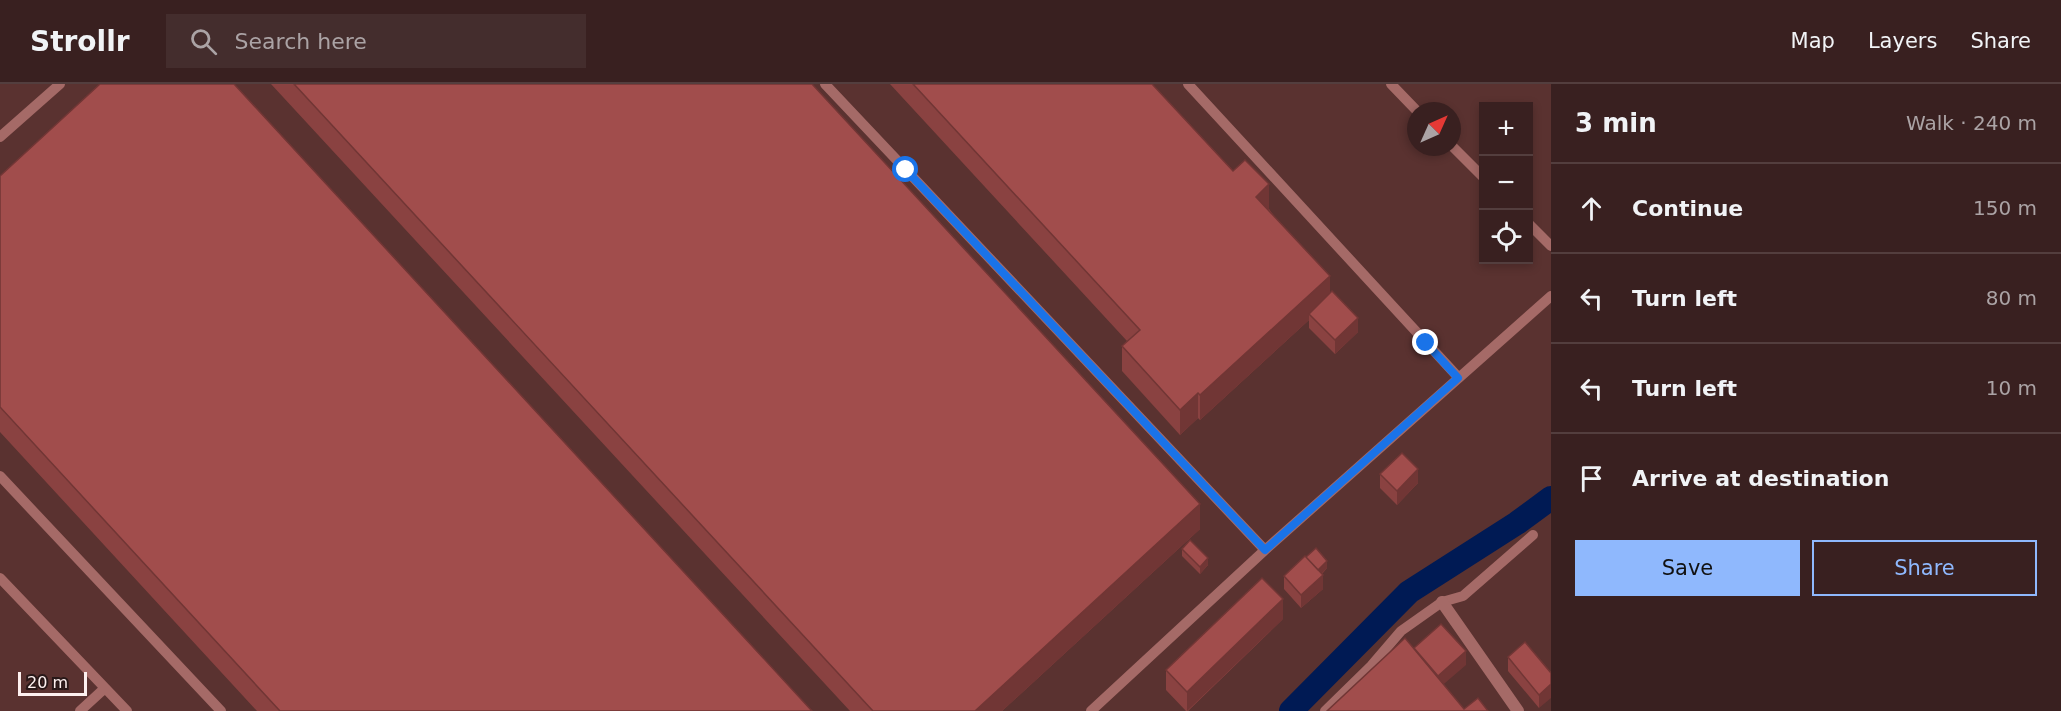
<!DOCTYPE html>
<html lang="en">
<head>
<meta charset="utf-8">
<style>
	body { margin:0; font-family:"DejaVu Sans",sans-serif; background:#442d2d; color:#f1f3f6 }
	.controls { position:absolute; right:18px; top:18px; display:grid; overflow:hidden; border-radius:0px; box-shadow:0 3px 9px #0003 }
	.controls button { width:54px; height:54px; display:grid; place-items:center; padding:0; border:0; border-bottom:2px solid #533e3e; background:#392020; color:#f1f3f6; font:30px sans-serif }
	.compass { position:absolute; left:1407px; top:18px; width:54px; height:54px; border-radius:50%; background:#392020; box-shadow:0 3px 9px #0003; rotate:45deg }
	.scale { position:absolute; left:18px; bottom:15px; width:69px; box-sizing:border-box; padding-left:6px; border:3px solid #fdf0ef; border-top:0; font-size:16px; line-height:21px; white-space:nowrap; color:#fdf0ef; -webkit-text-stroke:4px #281818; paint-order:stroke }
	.stop { position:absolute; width:18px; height:18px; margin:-14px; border:4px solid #1a73e8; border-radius:50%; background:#fff }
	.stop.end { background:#1a73e8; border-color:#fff; box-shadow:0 2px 6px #0008 }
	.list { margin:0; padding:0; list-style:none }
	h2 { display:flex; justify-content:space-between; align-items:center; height:78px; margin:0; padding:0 24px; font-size:26px }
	h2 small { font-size:20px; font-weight:400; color:#aba3a5 }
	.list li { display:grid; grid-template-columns:39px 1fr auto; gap:18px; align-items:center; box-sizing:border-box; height:90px; padding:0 24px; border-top:2px solid #533e3e }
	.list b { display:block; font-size:22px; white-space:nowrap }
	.list em { font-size:20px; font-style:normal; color:#aba3a5 }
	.actions { display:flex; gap:12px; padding:18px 24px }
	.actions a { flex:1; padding:14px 0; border:2px solid #8fb8fd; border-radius:0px; text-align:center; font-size:21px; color:#8fb8fd }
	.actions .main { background:#8fb8fd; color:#111 }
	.icon { flex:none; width:33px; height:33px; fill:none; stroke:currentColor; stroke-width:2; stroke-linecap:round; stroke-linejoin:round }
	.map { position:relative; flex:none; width:1551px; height:627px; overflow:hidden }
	header { display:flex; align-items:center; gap:36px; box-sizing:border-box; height:84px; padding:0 30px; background:#392020; border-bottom:2px solid #533e3e }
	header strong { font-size:28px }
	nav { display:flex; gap:33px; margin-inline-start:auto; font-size:21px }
	.search { width:420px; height:54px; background:#442d2d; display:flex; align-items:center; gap:15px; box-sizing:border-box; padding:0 21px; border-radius:0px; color:#aba3a5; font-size:22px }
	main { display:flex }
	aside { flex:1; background:#392020 }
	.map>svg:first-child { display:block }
	.built { fill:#5a3230; fill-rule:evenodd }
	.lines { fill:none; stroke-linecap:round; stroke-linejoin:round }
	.canal { stroke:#001a54; stroke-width:24 }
	.service { stroke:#a56a67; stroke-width:10 }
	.minor { stroke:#a56a67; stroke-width:12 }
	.wall { fill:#8a4241 }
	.shaded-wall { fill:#713635 }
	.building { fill:#a14d4c; stroke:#713635; stroke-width:1.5 }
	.route { stroke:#1a73e8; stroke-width:8 }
</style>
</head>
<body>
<header>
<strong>Strollr</strong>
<div class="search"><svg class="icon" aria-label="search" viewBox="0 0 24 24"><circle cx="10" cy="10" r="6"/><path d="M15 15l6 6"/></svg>Search here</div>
<nav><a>Map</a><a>Layers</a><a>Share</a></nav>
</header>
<main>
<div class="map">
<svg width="1551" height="627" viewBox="0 0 1551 627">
	<rect width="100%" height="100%" fill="#4c2b2a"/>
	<path class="built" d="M0,0H1551V627H0ZM1484,22H1528V176H1484ZM1416,27H1452V63H1416Z"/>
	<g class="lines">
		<path class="canal" d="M1291,627L1409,508L1517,439L1551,414"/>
		<path class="service" d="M825,0L1265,466
			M1188,0L1458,293
			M1391,0L1417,27
			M0,53L60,0
			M1452,62L1484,94
			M1528,139L1551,162
			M0,392L221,627
			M0,494L127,627
			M80,627L105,604
			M1091,627L1265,466L1551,212
			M1325,627L1371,582L1401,547L1442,518L1463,512L1533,451"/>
		<path class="minor" d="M1442,518L1518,627"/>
	</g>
	<path class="wall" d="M271,0H812L1200,445L1002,627H850Z
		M890,0H1152L1269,125L1358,248L1335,270L1309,244V236L1200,336L1198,334L1180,351L1122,287V262L1127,257Z
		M0,92L812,627H257L0,348Z
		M1380,390L1418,399L1397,421L1380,404Z
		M1182,465L1208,481L1200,490L1182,472Z
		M1327,484L1322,490L1323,505L1301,524L1284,505V492Z
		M1283,535L1188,627H1186L1166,606V586Z
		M1508,573L1551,589L1539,624L1508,587Z"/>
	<path class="shaded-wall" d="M1269,100V125L1256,138V113Z
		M1330,192V217L1309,230V236L1200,336V311Z
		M1358,234V248L1335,270V256Z
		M1198,309V334L1180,351V326Z
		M1418,385V399L1397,421V407Z
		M1200,420V445L1002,627H975Z
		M1208,474V481L1200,490V483Z
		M1327,477V484L1316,495V488Z
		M1323,491V505L1301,524V511Z
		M1283,515V535L1187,627V608Z
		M1466,567V581L1438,605V592Z
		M1551,600V614L1539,624V611Z"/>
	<path class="building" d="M100,0H234L812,627H280L0,323V92Z
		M294,0H812L1200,420L975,627H873Z
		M913,0H1152L1233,87L1245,76L1269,100L1256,113L1330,192L1200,311L1198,309L1180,326L1122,262L1140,246Z
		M1332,207L1358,234L1335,256L1309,230Z
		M1402,369L1418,385L1397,407L1380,390Z
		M1190,456L1208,474L1200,483L1182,465Z
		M1316,464L1327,477L1318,486L1306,473Z
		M1305,472L1323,491L1301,511L1284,492Z
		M1262,494L1283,515L1187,608L1166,586Z
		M1441,540L1466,567L1438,592L1414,564Z
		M1405,554L1464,625L1478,614L1488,627H1327Z
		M1525,558L1551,589V600L1539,611L1508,573Z"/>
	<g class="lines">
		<path class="route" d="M906,86L1265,466L1458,294L1426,259"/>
	</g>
</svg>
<div class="controls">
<button>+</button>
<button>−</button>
<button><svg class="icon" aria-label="locate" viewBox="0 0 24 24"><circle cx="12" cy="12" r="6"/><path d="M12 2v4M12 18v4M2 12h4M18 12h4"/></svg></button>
</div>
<svg class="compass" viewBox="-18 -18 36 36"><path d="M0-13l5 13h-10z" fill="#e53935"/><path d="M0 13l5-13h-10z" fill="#aba3a5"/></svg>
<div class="scale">20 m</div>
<div class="stop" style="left:906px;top:86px"></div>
<div class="stop end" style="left:1426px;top:259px"></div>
</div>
<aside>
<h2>3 min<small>Walk · 240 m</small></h2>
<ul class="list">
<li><svg class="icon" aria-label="ahead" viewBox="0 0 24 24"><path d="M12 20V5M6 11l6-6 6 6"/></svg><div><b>Continue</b></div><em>150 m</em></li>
<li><svg class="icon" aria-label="left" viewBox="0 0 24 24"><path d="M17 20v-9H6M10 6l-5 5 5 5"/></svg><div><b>Turn left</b></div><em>80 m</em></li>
<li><svg class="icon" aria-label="left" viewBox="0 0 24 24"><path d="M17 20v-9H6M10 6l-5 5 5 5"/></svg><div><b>Turn left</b></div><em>10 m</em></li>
<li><svg class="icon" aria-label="arrive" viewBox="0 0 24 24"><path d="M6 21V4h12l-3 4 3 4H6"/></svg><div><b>Arrive at destination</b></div></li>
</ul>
<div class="actions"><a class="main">Save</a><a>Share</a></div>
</aside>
</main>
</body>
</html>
